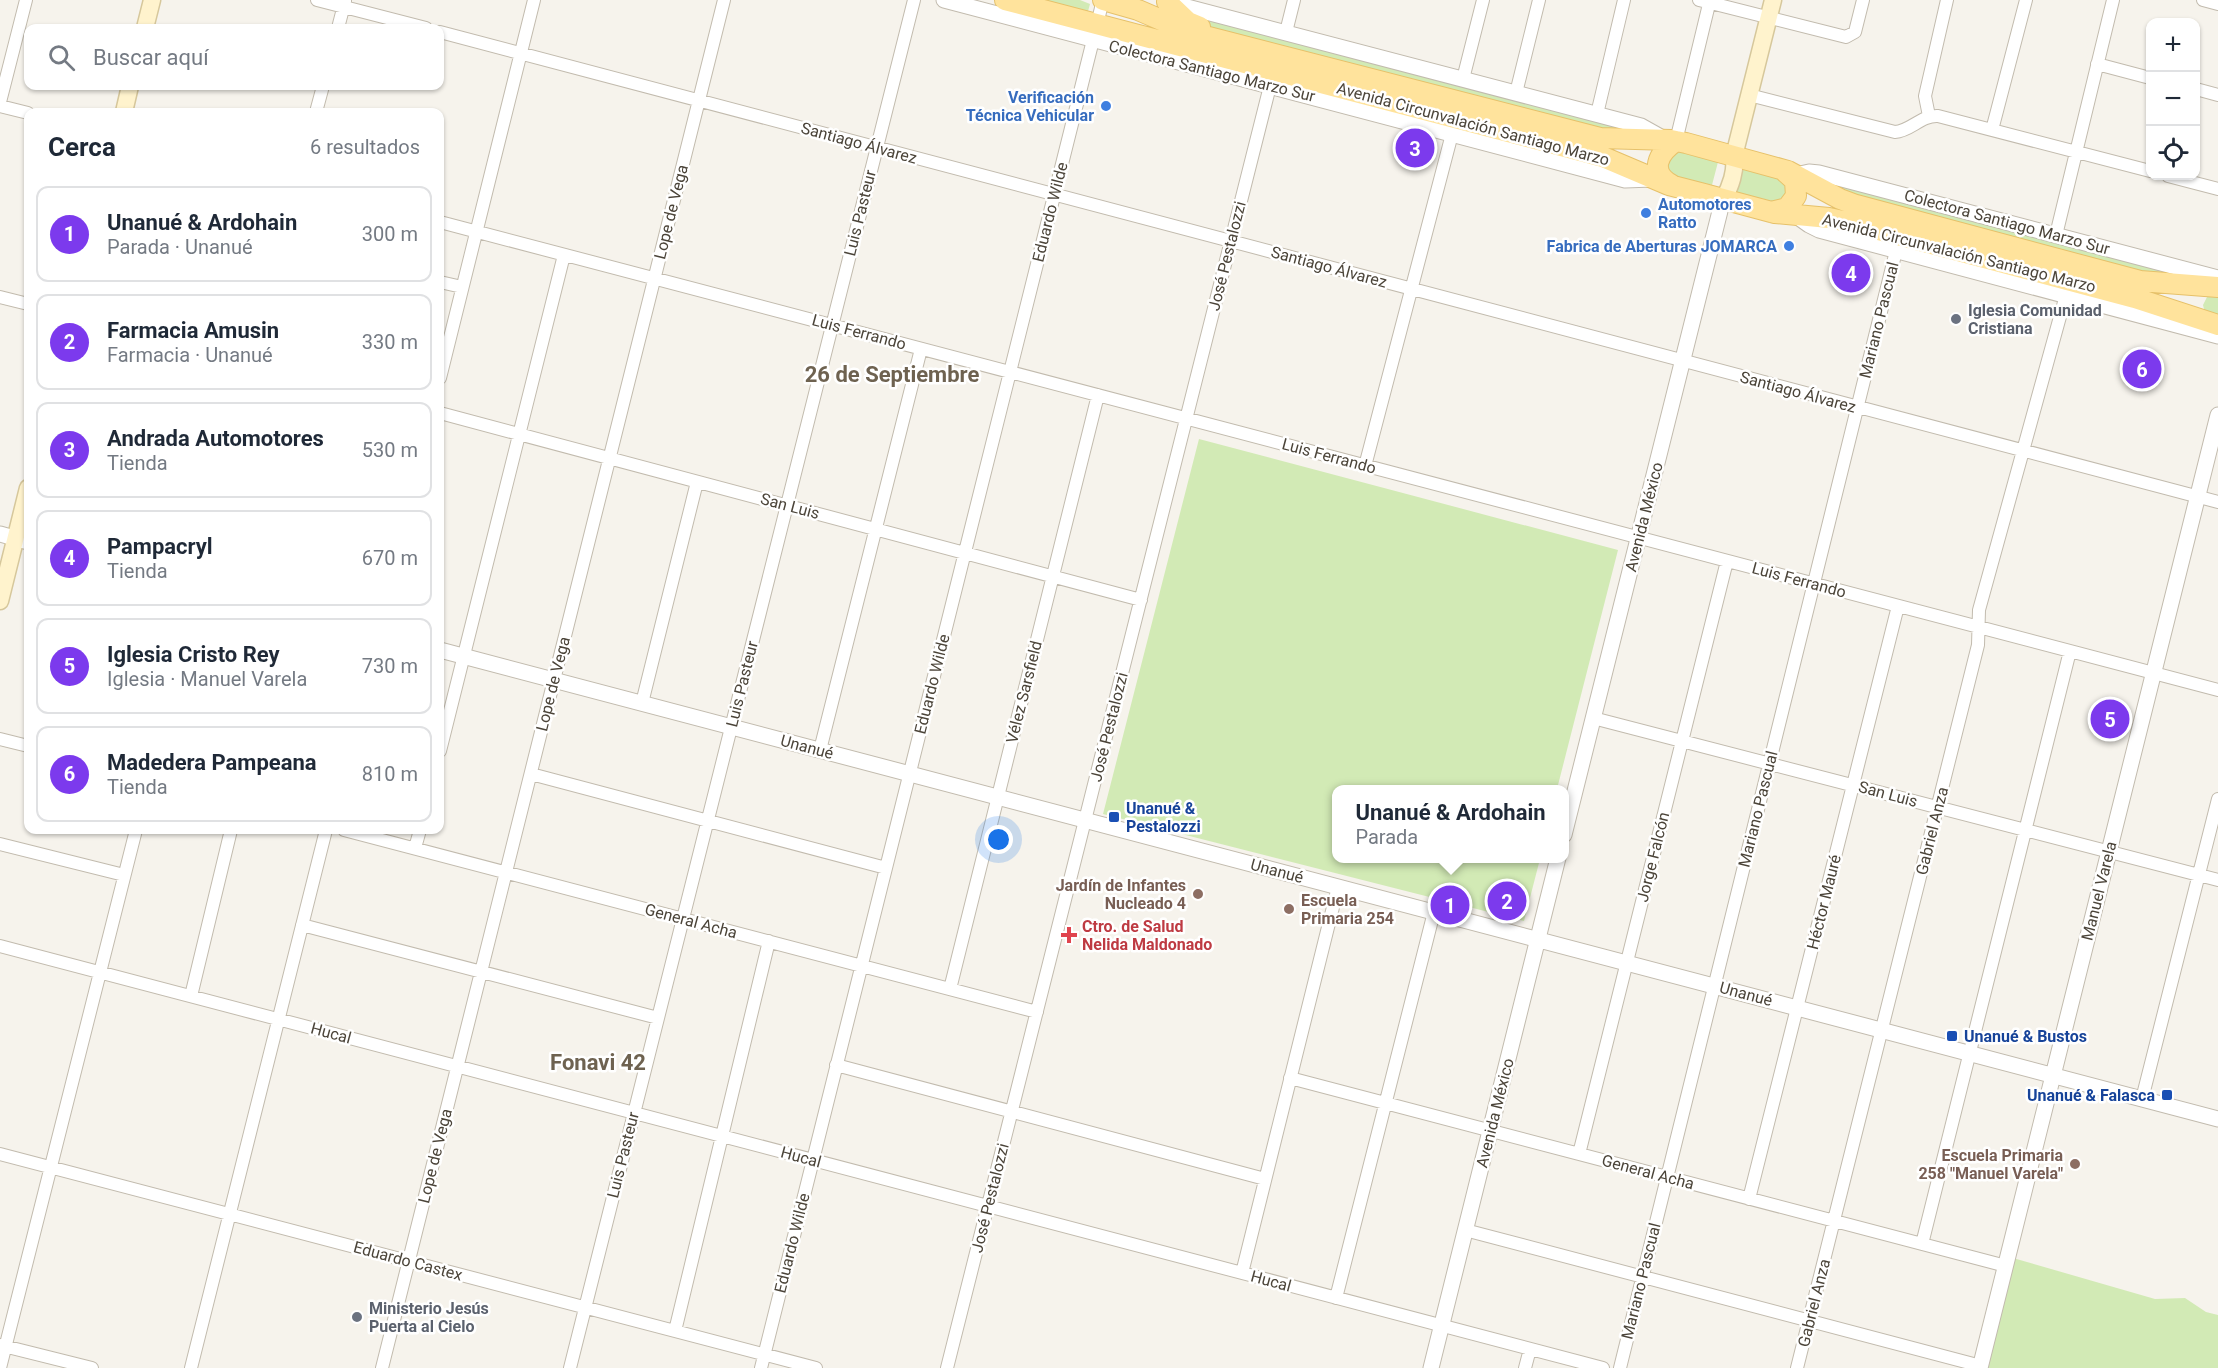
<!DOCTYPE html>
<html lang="es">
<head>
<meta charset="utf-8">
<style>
	body { margin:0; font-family:Roboto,sans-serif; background:#f6f6f7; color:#1f2937 }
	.controls { position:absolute; right:18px; top:18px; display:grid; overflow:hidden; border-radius:12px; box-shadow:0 2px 4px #0004 }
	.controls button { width:54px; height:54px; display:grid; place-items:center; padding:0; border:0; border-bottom:2px solid #e0e1e3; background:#fff; color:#1f2937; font:30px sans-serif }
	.you { position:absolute; left:999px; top:840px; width:21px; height:21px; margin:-15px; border:4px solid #fff; border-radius:50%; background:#1a73e8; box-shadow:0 0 0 9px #1a73e833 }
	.badge { display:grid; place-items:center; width:39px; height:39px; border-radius:50%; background:#7c3aed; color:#fff; font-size:20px; font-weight:700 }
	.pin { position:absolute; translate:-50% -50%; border:3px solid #fff; box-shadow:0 2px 6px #0006 }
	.popup { position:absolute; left:1332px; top:785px; width:237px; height:78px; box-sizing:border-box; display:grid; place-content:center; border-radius:12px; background:#fff; filter:drop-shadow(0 2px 4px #0005); font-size:20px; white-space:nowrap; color:#747a83 }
	.popup b { font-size:22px; color:#1f2937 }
	.popup::after { content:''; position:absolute; left:50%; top:100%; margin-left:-12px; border:12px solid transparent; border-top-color:#fff }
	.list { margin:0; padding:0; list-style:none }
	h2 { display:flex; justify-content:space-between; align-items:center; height:78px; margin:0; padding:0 24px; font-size:26px }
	h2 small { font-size:20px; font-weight:400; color:#747a83 }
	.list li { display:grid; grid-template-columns:39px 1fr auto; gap:18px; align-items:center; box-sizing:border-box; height:96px; margin:0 12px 12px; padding:0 12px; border:2px solid #e0e1e3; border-radius:12px }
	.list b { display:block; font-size:22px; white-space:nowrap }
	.list p { margin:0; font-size:20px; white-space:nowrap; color:#747a83 }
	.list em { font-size:20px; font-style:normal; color:#747a83 }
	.icon { flex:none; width:33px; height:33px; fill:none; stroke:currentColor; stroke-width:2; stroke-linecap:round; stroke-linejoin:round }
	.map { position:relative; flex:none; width:2218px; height:1368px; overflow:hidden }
	.search { position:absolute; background:#fff; box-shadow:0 2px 4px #0004; left:24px; top:24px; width:420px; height:66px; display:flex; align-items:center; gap:15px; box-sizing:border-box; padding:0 21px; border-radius:12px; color:#747a83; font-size:22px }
	.panel { position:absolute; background:#fff; box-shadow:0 2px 4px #0004; left:24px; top:108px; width:420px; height:726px; border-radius:12px }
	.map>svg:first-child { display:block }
	.green { fill:#d2eab5 }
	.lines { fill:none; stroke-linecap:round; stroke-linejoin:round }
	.minor-casing { stroke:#c2bbae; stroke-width:14 }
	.tertiary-casing { stroke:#c2bbae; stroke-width:17 }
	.secondary-casing { stroke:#d6c79b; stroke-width:19 }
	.primary-casing { stroke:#e6c16a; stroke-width:22 }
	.minor { stroke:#fff; stroke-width:12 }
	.tertiary { stroke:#fff; stroke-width:15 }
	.secondary { stroke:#fff3cd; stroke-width:16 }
	.primary { stroke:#ffe39c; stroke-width:20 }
	.shop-dot { fill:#3f7fe0; stroke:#fff; stroke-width:2 }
	.worship-dot { fill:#6b7280; stroke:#fff; stroke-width:2 }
	.transit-dot { fill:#1a4fb4; stroke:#fff; stroke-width:2 }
	.education-dot { fill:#8d6e63; stroke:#fff; stroke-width:2 }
	.health-dot { fill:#e0444e; stroke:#fff; stroke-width:2 }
	.labels { text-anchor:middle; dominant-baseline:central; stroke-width:5; stroke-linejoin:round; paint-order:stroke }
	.street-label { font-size:16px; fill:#4b4439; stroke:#fff }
	.shop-label { font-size:16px; font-weight:bold; fill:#366cbe; stroke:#fff; text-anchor:end }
	.worship-label { font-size:16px; font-weight:bold; fill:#5b616d; stroke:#fff; text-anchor:start }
	.transit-label { font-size:16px; font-weight:bold; fill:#164399; stroke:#fff; text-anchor:start }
	.education-label { font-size:16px; font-weight:bold; fill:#785e54; stroke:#fff; text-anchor:end }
	.health-label { font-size:16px; font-weight:bold; fill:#be3a42; stroke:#fff; text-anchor:start }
	.district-label { font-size:22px; font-weight:bold; fill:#6e6250; stroke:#fff }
</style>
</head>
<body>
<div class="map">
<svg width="2218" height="1368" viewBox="0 0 2218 1368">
	<rect width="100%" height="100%" fill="#f6f3ec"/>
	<path class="green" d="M1026,0H1080L1090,4L1087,15Z
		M1183,10L1644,131L1615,134L1198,24Z
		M1681,152L1718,162L1712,185L1677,177L1670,172L1667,164L1675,153Z
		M1743,168L1780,178L1786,184V195L1776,202L1735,192L1740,169Z
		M1814,177L2187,274L2167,279L1858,201Z
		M2218,293V320L2205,313L2203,305L2208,295Z
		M1199,439L1618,550L1557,789L1336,790V858L1540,859L1524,921L1103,814Z
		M2013,1258L2155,1299L2185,1298L2206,1312L2218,1315V1368H1985Z"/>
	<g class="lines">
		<g class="minor-casing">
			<path id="minor" d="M317,0L426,28
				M1699,0L1846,37L1855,32L1863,0
				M2203,0L2218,4
				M338,28L345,1
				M440,32L2218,502
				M1286,32L1294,0
				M2097,64L2150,78
				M1463,79L1483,0
				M2196,89L2218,95
				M1516,93L1539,0
				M1749,95L1895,132C1911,131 1921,115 1938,116L2150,171
				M0,102L26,0
				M0,106L28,113
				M316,112L323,86
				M1597,114L1624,0
				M1929,116L1925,96L1947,0
				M1992,130L2026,0
				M1676,141L1710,0
				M2168,176L2218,189
				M440,222L2218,690
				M2056,235L2113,0
				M440,282L462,287
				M0,297L28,304
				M440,378L534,0
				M440,413L1141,600
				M1365,466L1452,134
				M642,703L697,482
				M1593,718L2218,880
				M0,739L28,746
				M820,750L921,349
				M440,751L564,255
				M531,774L886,868
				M344,830L1037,1012
				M0,844L124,875
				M415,848L420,830
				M302,925L658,1018
				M0,946L1603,1368
				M950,989L1098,395
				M191,996L231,830
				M836,1065L1265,1179
				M1290,1078L2006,1266
				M2142,1099L2218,799
				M0,1154L816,1368
				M1579,1154L1727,561
				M1749,1199L1898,606
				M1465,1230L1981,1366
				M1922,1244L2070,651
				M1242,1273L1338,887
				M1336,1298L1434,912
				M675,1331L769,941
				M0,1345L92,1368
				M0,1368L136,830
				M191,1368L326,830
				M382,1368L724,0
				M570,1368L914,0
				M761,1368L1103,0
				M947,1368L1270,86
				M1525,1368L1530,1349
				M1620,1368L1896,251
				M1797,1368L1978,645L1979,610L2066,295"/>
		</g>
		<g class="tertiary-casing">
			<path id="tertiary" d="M944,0L1625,180L1652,179
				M1168,2L1641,126L1666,140
				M1796,175L1809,172L1819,173L2218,278
				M1795,215L1809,225L1819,230L2218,336
				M0,534L28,542
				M440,650L2218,1119
				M1564,835L1723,199
				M1431,1368L1558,858
				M1980,1368L2218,415"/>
		</g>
		<g class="secondary-casing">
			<path id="secondary" d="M145,28L152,0
				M124,112L130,86
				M1723,199C1731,187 1736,170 1734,156L1773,0
				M0,601L28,488"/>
		</g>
		<g class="primary-casing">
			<path id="primary" d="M1005,0L1603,157L1669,185L1704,194L1775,213L1829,218L1856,224L2135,298L2218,325
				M1103,0L1138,10L1189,32L1600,138L1671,140L1686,143L1788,171L1840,199L1856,205L2140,281L2218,287
				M1167,2L1188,22L1200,27
				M1672,185C1648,172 1658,153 1676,141
				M1771,212L1787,208L1796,196L1795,181L1783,170"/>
		</g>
		<use href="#minor" class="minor"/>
		<use href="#tertiary" class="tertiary"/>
		<use href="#secondary" class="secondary"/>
		<use href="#primary" class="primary"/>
	</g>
	<g class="shop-dot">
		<circle cx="1106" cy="106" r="6"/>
		<circle cx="1646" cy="213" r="6"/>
		<circle cx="1789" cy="246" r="6"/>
	</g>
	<g class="worship-dot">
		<circle cx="1956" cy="319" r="6"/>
		<circle cx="357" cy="1317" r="6"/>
	</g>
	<g class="transit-dot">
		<rect x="1108" y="811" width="12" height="12" rx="3"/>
		<rect x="1946" y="1030" width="12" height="12" rx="3"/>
		<rect x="2161" y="1089" width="12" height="12" rx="3"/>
	</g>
	<g class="education-dot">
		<circle cx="1198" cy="894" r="6"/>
		<circle cx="1289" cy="909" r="6"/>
		<circle cx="2075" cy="1164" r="6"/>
	</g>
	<path class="health-dot" d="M1066 926h6v6h6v6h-6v6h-6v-6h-6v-6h6z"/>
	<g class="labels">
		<g class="street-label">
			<text transform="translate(1212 71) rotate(14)">Colectora Santiago Marzo Sur</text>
			<text transform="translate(1473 124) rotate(15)">Avenida Circunvalación Santiago Marzo</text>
			<text transform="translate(859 143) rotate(15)">Santiago Álvarez</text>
			<text transform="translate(671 212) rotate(-76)">Lope de Vega</text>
			<text transform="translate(1050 212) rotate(-76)">Eduardo Wilde</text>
			<text transform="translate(860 213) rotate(-76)">Luis Pasteur</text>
			<text transform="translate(2007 222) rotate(15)">Colectora Santiago Marzo Sur</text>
			<text transform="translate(1959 253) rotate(14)">Avenida Circunvalación Santiago Marzo</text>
			<text transform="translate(1227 256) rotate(-76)">José Pestalozzi</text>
			<text transform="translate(1329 267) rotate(15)">Santiago Álvarez</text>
			<text transform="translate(1879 320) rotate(-76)">Mariano Pascual</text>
			<text transform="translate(859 332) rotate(15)">Luis Ferrando</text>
			<text transform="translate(1798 392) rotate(15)">Santiago Álvarez</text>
			<text transform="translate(1329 456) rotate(15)">Luis Ferrando</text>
			<text transform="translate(790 506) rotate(15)">San Luis</text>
			<text transform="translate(1644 517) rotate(-76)">Avenida México</text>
			<text transform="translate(1799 580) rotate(15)">Luis Ferrando</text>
			<text transform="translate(553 684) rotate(-76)">Lope de Vega</text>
			<text transform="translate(742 684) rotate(-76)">Luis Pasteur</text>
			<text transform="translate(932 684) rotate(-76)">Eduardo Wilde</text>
			<text transform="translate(1024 692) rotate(-76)">Vélez Sarsfield</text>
			<text transform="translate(1109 727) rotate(-76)">José Pestalozzi</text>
			<text transform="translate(807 747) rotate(15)">Unanué</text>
			<text transform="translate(1888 794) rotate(15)">San Luis</text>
			<text transform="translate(1758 809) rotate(-76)">Mariano Pascual</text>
			<text transform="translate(1932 831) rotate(-76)">Gabriel Anza</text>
			<text transform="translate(1653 857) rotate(-76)">Jorge Falcón</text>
			<text transform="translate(1277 871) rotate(15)">Unanué</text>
			<text transform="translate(2099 891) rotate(-76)">Manuel Varela</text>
			<text transform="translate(1824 902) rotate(-76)">Héctor Mauré</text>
			<text transform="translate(691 921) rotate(15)">General Acha</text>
			<text transform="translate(1746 994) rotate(15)">Unanué</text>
			<text transform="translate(331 1033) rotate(15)">Hucal</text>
			<text transform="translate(1495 1113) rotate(-76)">Avenida México</text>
			<text transform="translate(623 1155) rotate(-76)">Luis Pasteur</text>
			<text transform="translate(435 1156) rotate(-76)">Lope de Vega</text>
			<text transform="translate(801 1157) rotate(15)">Hucal</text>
			<text transform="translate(1648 1172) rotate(15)">General Acha</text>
			<text transform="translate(990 1198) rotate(-76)">José Pestalozzi</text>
			<text transform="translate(792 1243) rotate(-76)">Eduardo Wilde</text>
			<text transform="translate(408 1261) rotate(15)">Eduardo Castex</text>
			<text transform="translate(1271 1281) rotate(15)">Hucal</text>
			<text transform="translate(1641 1281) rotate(-76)">Mariano Pascual</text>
			<text transform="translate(1814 1303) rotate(-76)">Gabriel Anza</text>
		</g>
		<g class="shop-label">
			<text x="1094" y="97">Verificación<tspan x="1094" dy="18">Técnica Vehicular</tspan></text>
			<text x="1658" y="204" text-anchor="start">Automotores<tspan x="1658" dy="18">Ratto</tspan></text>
			<text x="1777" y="246">Fabrica de Aberturas JOMARCA</text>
		</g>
		<g class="worship-label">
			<text x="1968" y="310">Iglesia Comunidad<tspan x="1968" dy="18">Cristiana</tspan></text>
			<text x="369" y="1308">Ministerio Jesús<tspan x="369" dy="18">Puerta al Cielo</tspan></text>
		</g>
		<g class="transit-label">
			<text x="1126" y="808">Unanué &amp;<tspan x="1126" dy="18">Pestalozzi</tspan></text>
			<text x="1964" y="1036">Unanué &amp; Bustos</text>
			<text x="2155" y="1095" text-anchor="end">Unanué &amp; Falasca</text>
		</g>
		<g class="education-label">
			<text x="1186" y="885">Jardín de Infantes<tspan x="1186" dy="18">Nucleado 4</tspan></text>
			<text x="1301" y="900" text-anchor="start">Escuela<tspan x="1301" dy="18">Primaria 254</tspan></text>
			<text x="2063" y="1155">Escuela Primaria<tspan x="2063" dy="18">258 "Manuel Varela"</tspan></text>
		</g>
		<g class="health-label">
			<text x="1082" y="926">Ctro. de Salud<tspan x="1082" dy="18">Nelida Maldonado</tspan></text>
		</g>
		<g class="district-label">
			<text x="892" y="374">26 de Septiembre</text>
			<text x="598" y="1062">Fonavi 42</text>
		</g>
	</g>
</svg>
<div class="controls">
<button>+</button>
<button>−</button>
<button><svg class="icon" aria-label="locate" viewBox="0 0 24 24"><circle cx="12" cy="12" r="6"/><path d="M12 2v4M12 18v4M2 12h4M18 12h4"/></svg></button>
</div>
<div class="you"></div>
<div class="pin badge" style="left:1450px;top:905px">1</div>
<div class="popup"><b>Unanué &amp; Ardohain</b>Parada</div>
<div class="pin badge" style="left:1507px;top:901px">2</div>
<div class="pin badge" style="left:1415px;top:148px">3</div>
<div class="pin badge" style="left:1851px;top:273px">4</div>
<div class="pin badge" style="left:2110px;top:719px">5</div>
<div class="pin badge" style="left:2142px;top:369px">6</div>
<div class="search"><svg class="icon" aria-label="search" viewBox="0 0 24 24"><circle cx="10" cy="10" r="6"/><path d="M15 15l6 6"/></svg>Buscar aquí</div>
<section class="panel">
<h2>Cerca<small>6 resultados</small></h2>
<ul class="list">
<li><span class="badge">1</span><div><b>Unanué &amp; Ardohain</b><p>Parada · Unanué</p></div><em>300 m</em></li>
<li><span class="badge">2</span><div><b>Farmacia Amusin</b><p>Farmacia · Unanué</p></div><em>330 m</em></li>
<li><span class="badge">3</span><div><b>Andrada Automotores</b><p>Tienda</p></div><em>530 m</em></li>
<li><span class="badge">4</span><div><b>Pampacryl</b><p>Tienda</p></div><em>670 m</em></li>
<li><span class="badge">5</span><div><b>Iglesia Cristo Rey</b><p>Iglesia · Manuel Varela</p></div><em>730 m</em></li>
<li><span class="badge">6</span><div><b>Madedera Pampeana</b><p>Tienda</p></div><em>810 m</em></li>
</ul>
</section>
</div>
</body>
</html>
